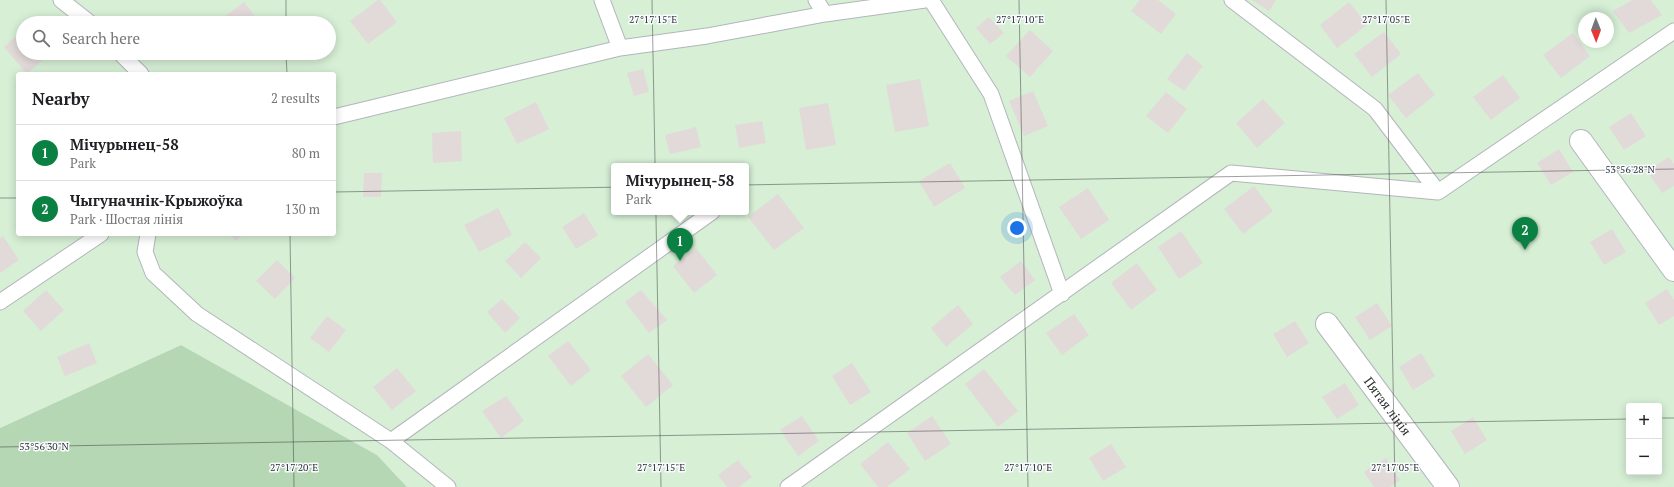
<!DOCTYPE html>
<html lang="en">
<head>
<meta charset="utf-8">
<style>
	body { margin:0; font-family:"PT Serif",serif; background:#f2f2f2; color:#202124 }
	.controls { position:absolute; right:12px; bottom:12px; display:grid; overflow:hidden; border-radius:4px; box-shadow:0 2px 10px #0003 }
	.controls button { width:36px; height:36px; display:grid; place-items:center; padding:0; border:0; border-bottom:1px solid #e0e0e0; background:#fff; color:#202124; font:20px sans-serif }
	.compass { position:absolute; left:1578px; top:12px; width:36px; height:36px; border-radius:50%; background:#fff; box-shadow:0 2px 10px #0003; rotate:179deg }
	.you { position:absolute; left:1017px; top:228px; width:14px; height:14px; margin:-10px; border:3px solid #fff; border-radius:50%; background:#1a73e8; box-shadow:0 0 0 6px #1a73e833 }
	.badge { display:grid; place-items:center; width:26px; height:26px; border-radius:50%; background:#0b8043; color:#fff; font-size:13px; font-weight:700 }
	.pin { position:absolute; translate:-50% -33px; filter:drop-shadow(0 1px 2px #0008) }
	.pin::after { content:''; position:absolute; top:21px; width:14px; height:12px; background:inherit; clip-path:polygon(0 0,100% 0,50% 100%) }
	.popup { position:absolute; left:611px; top:163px; width:138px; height:52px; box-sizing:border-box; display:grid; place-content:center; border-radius:4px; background:#fff; filter:drop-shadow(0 1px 3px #0005); font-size:13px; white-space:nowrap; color:#757577 }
	.popup b { font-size:15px; color:#202124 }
	.popup::after { content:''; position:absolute; left:50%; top:100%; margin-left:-8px; border:8px solid transparent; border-top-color:#fff }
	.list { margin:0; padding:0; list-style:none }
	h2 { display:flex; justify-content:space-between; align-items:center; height:52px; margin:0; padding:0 16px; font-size:17px }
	h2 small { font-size:13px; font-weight:400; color:#757577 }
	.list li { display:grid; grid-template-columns:26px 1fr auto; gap:12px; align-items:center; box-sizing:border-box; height:56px; padding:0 16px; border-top:1px solid #e0e0e0 }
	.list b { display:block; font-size:15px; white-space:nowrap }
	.list p { margin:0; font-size:13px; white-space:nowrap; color:#757577 }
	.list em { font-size:13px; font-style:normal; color:#757577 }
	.icon { flex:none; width:22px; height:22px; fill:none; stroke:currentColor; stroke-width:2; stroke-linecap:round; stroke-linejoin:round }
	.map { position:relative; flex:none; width:1674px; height:487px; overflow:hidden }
	.search { position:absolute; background:#fff; box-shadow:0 2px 10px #0003; left:16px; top:16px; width:320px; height:44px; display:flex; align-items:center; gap:10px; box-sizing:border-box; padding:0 14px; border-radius:22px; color:#757577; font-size:15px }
	.panel { position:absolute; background:#fff; box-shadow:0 2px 10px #0003; left:16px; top:72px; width:320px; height:164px; border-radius:4px }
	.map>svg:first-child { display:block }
	.green { fill:#d6efd5; fill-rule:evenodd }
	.forest { fill:#b5d7b3 }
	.building { fill:#e2dad9 }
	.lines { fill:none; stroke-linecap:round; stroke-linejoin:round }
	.lane-casing { stroke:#b2b6bb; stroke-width:17 }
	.street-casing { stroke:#b2b6bb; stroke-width:24 }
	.lane { stroke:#fff; stroke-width:15 }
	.street { stroke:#fff; stroke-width:22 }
	.ticks { fill:none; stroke:#2c2d2f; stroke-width:1; stroke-opacity:0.45 }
	.labels { text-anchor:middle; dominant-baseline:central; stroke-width:3; stroke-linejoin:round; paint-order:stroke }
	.street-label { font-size:13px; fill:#2c2d2f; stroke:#f9fcff }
	.ticks-label { font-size:10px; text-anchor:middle; fill:#2c2d2f; stroke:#f9fcff; stroke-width:3; stroke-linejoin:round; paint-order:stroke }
</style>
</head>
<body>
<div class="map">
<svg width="1674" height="487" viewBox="0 0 1674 487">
	<rect width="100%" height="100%" fill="#f9fcff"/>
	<path class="green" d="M0,0H1674V487H407L377,455L181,345L0,428ZM1584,18H1608V42H1584ZM23,23H329V53H23ZM18,74H334V234H18ZM614,166H746V212H614ZM1629,406H1659V472H1629Z"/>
	<path class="forest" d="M181,345L377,455L407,487H0V428Z"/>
	<path class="building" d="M378,0H380L397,22L368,44L350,21Z
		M1140,0H1158L1176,14L1161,34L1131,11Z
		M1252,0H1276L1269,11Z
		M1632,0H1651L1662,15L1629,33L1613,11Z
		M244,2L260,23H216Z
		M1349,2L1367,25L1337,48L1320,25Z
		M989,17L1004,33L990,44L976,28Z
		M23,30V53H48L49,54L27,74L4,47Z
		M1030,30L1053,51L1030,77L1006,56Z
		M1384,32L1401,54L1372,77L1354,54Z
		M1573,33L1590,56L1561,78L1543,55Z
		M1187,53L1203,66L1184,91L1167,79Z
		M643,69L649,92L634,96L627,73Z
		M1418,73L1435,95L1406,118L1388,95Z
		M1503,75L1520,98L1491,120L1473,97Z
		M920,79L929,126L895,132L886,85Z
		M1033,91L1048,126L1024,136L1009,101Z
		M1166,92L1187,109L1168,133L1146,116Z
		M1263,99L1285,123L1257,148L1236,123Z
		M536,102L549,129L517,144L504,118Z
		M828,103L836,145L806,150L799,108Z
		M1631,113L1646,136L1624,150L1609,127Z
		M762,121L766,143L739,148L735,125Z
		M696,127L701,147L670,154L665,135Z
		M461,131L462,161L433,163L432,133Z
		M1559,149L1573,172L1551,185L1537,163Z
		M1669,157L1674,164V186L1662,193L1647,171Z
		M950,163L965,188L934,207L919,181Z
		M364,173H382L381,197H363Z
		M1254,186L1273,211L1243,234L1224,209Z
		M1088,188L1109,220L1081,239L1059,207Z
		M778,194L804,228L774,250L748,217Z
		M498,208L512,235L479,252L464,225Z
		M584,213L598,235L576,249L562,227Z
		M1612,229L1626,252L1604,265L1590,242Z
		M1181,231L1203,263L1179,279L1158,247Z
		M229,234H243L236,241Z
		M3,236L19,260L0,273V238Z
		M525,242L541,258L521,278L505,261Z
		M696,248L717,275L694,293L673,266Z
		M277,260L295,278L275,299L256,281Z
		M1021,261L1035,280L1015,295L1000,277Z
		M1137,263L1157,290L1131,310L1111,283Z
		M1667,289L1674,300V316L1659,325L1645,303Z
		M46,290L64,310L41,331L23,311Z
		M641,290L667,320L649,333L625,302Z
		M502,299L520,318L505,333L487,312Z
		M1377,303L1392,326L1370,340L1355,317Z
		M958,305L973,324L946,347L931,328Z
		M1074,314L1089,335L1062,355L1046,333Z
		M327,316L346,330L329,352L310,338Z
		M1295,321L1309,343L1287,357L1273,334Z
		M568,341L591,370L571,386L548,356Z
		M89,343L97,363L65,376L57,357Z
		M1421,353L1435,376L1413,390L1399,367Z
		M648,354L673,385L646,407L621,376Z
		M852,363L871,392L850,405L832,376Z
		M397,368L416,391L392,410L373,387Z
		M984,369L1018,411L998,427L965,384Z
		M1345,383L1359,405L1337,419L1322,397Z
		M506,396L524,421L501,438L482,411Z
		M802,416L819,441L798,456L780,430Z
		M932,416L951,444L925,461L907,433Z
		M1473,417L1487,440L1465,454L1451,431Z
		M888,442L910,469L887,487H878L860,464Z
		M1111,444L1126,467L1103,481L1089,458Z
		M1386,458L1400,480L1390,487H1374L1364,472Z
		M738,460L752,477L739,487H727L718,475Z"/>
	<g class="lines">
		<g class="lane-casing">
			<path id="lane" d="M61,0L90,23
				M602,0L620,48
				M816,0L825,14
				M931,0L991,94L1062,294
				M1232,0L1375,109L1438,192
				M120,53L141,74
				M334,117L620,48L707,36L825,14L925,0
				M148,234L145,252L153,273L197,314L391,441L712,212
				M0,302L101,234
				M391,441L448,487
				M788,487L1231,173L1438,192L1674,31"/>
		</g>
		<g class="street-casing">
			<g id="street">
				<path d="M1581,141L1674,270"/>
				<path id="s1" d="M1327,324L1448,487"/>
			</g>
		</g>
		<use href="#lane" class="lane"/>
		<use href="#street" class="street"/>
	</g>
	<path class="ticks" d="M286,0V23M652,0L661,487M1019,0L1028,487M1386,0L1395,487M286,53L287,74M334,192L1674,169M0,198H18M290,234L294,487M1659,418H1674M0,447L1629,419"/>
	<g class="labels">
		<g class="street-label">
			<text stroke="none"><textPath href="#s1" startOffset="102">Пятая лінія</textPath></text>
		</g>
	</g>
	<g class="ticks-label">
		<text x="653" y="23">27°17'15"E</text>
		<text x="1020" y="23">27°17'10"E</text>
		<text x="1386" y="23">27°17'05"E</text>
		<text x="1630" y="173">53°56'28"N</text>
		<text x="44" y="450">53°56'30"N</text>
		<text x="294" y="471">27°17'20"E</text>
		<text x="661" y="471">27°17'15"E</text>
		<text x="1028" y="471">27°17'10"E</text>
		<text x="1395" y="471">27°17'05"E</text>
	</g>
</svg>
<div class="controls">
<button>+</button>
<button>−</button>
</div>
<svg class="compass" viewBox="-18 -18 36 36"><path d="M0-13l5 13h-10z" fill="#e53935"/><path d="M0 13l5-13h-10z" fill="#757577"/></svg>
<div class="you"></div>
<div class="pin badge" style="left:680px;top:261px">1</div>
<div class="popup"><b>Мічурынец-58</b>Park</div>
<div class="pin badge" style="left:1525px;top:250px">2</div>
<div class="search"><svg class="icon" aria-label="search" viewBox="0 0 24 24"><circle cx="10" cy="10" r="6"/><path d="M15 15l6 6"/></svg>Search here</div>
<section class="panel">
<h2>Nearby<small>2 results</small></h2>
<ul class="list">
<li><span class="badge">1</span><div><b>Мічурынец-58</b><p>Park</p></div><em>80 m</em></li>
<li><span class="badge">2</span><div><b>Чыгуначнік-Крыжоўка</b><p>Park · Шостая лінія</p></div><em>130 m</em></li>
</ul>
</section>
</div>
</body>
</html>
